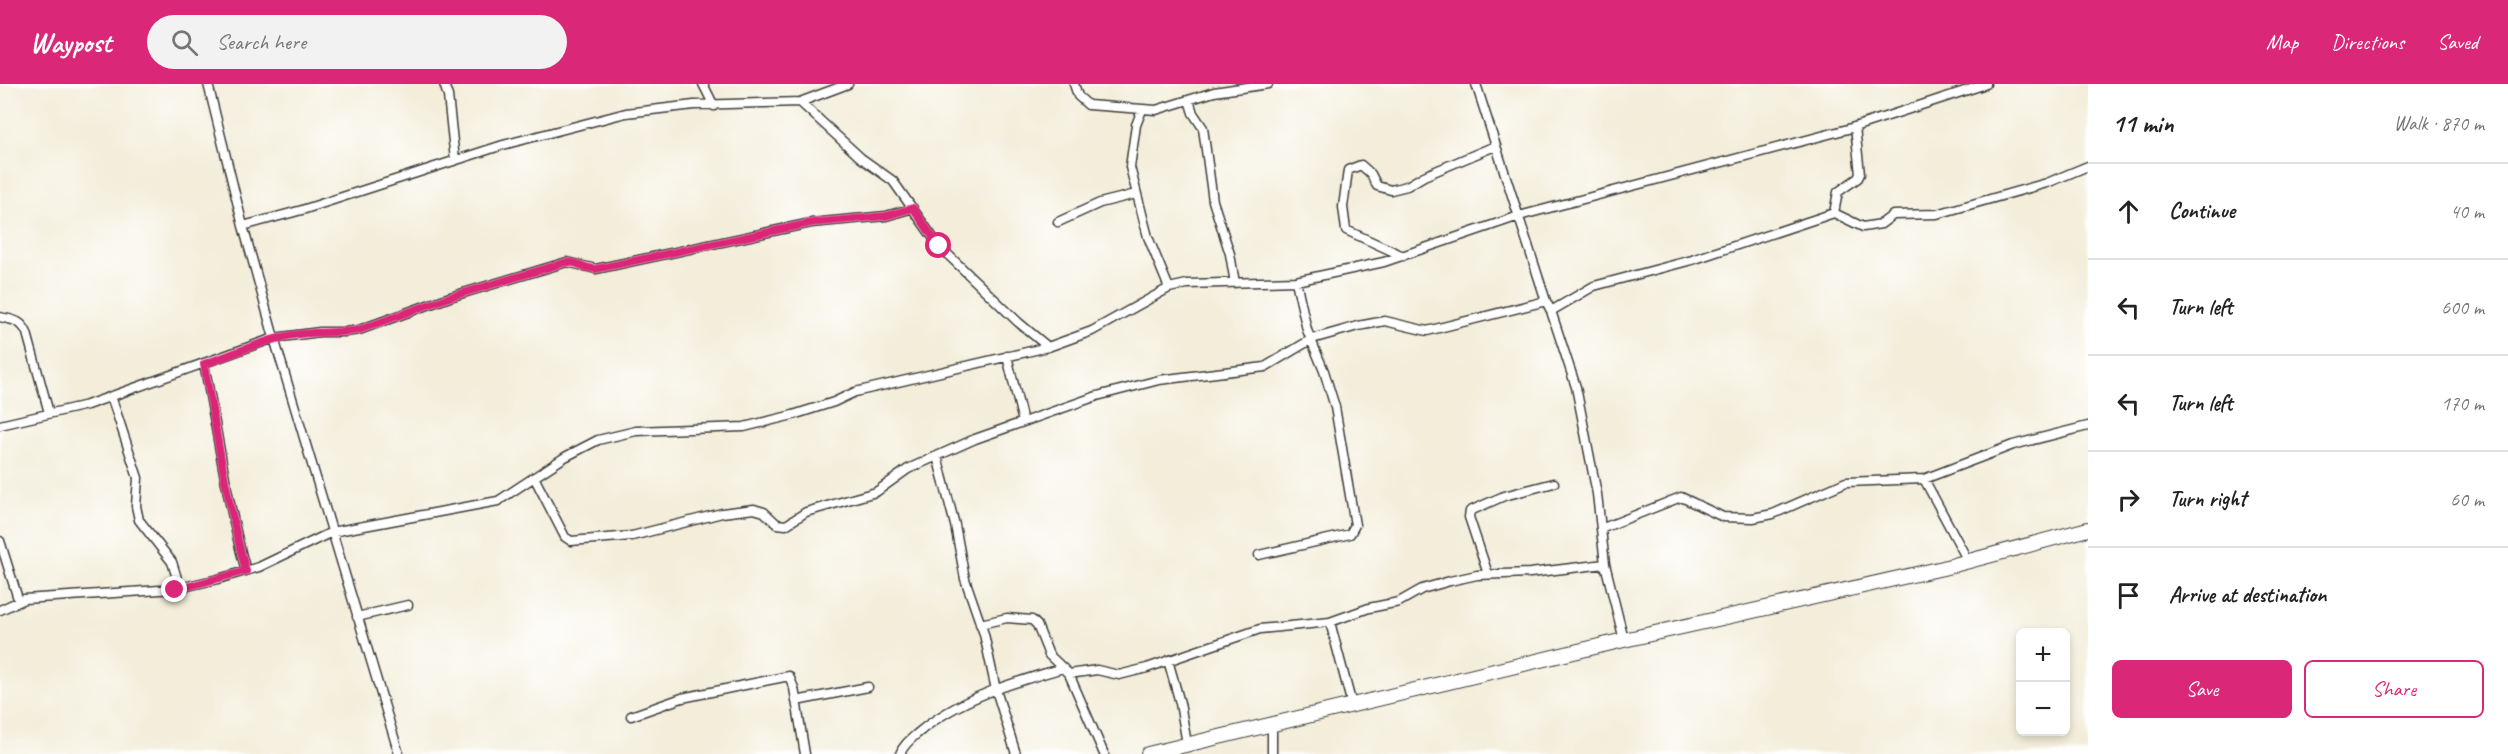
<!DOCTYPE html>
<html lang="en">
<head>
<meta charset="utf-8">
<style>
	body { margin:0; font-family:Caveat,sans-serif; background:#f2f2f2; color:#222 }
	.controls { position:absolute; right:18px; bottom:18px; display:grid; overflow:hidden; border-radius:9px; box-shadow:0 3px 9px #0003 }
	.controls button { width:54px; height:54px; display:grid; place-items:center; padding:0; border:0; border-bottom:2px solid #e0e0e0; background:#fff; color:#222; font:30px sans-serif }
	.stop { position:absolute; width:18px; height:18px; margin:-14px; border:4px solid #db2777; border-radius:50%; background:#fff }
	.stop.end { background:#db2777; border-color:#fff; box-shadow:0 2px 6px #0008 }
	.list { margin:0; padding:0; list-style:none }
	h2 { display:flex; justify-content:space-between; align-items:center; height:78px; margin:0; padding:0 24px; font-size:26px }
	h2 small { font-size:20px; font-weight:400; color:#767676 }
	.list li { display:grid; grid-template-columns:39px 1fr auto; gap:18px; align-items:center; box-sizing:border-box; height:96px; padding:0 24px; border-top:2px solid #e0e0e0 }
	.list b { display:block; font-size:22px; white-space:nowrap }
	.list em { font-size:20px; font-style:normal; color:#767676 }
	.actions { display:flex; gap:12px; padding:18px 24px }
	.actions a { flex:1; padding:14px 0; border:2px solid #db2777; border-radius:9px; text-align:center; font-size:21px; color:#db2777 }
	.actions .main { background:#db2777; color:#fff }
	.icon { flex:none; width:33px; height:33px; fill:none; stroke:currentColor; stroke-width:2; stroke-linecap:round; stroke-linejoin:round }
	.map { position:relative; flex:none; width:2088px; height:670px; overflow:hidden }
	header { display:flex; align-items:center; gap:36px; box-sizing:border-box; height:84px; padding:0 30px; background:#db2777; color:#fff }
	header strong { font-size:28px }
	nav { display:flex; gap:33px; margin-inline-start:auto; font-size:21px }
	.search { width:420px; height:54px; background:#f2f2f2; display:flex; align-items:center; gap:15px; box-sizing:border-box; padding:0 21px; border-radius:33px; color:#767676; font-size:22px }
	main { display:flex }
	aside { flex:1; background:#fff }
	.map>svg:first-child { display:block }
	.lines { fill:none; stroke-linecap:round; stroke-linejoin:round }
	.street-casing { stroke:#3c3b38; stroke-width:11 }
	.primary-casing { stroke:#3c3b38; stroke-width:16 }
	.street { stroke:#fff; stroke-width:8 }
	.primary { stroke:#fff; stroke-width:14 }
	.route { stroke:#db2777; stroke-width:8 }
</style>
</head>
<body>
<header>
<strong>Waypost</strong>
<div class="search"><svg class="icon" aria-label="search" viewBox="0 0 24 24"><circle cx="10" cy="10" r="6"/><path d="M15 15l6 6"/></svg>Search here</div>
<nav><a>Map</a><a>Directions</a><a>Saved</a></nav>
</header>
<main>
<div class="map">
<svg width="2088" height="670" viewBox="0 0 2088 670">
	<rect width="100%" height="100%" fill="#fff"/>
	<filter id="ink" filterUnits="userSpaceOnUse"><feTurbulence type="fractalNoise" baseFrequency=".0167" numOctaves="2"/><feDisplacementMap in="SourceGraphic" scale="12" xChannelSelector="R" yChannelSelector="G"/><feConvolveMatrix kernelMatrix="1 2 1 2 8 2 1 2 1" color-interpolation-filters="sRGB"/></filter>
	<filter id="wash" filterUnits="userSpaceOnUse"><feTurbulence type="fractalNoise" baseFrequency=".008" numOctaves="4" result="noise"/><feDisplacementMap in="SourceGraphic" scale="24" xChannelSelector="R" yChannelSelector="G"/><feGaussianBlur stdDeviation="1.35" result="paint"/><feColorMatrix in="noise" values="0 0 0 0 0 0 0 0 0 0 0 0 0 0 0 0 0 1.4 0 .05"/><feComposite in="paint" operator="in"/></filter>
	<g filter="url(#wash)">
		<rect width="100%" height="100%" fill="#f3edd9"/>
	</g>
	<g filter="url(#ink)">
		<g class="lines">
			<g class="street-casing">
				<path id="street" d="M208,0L243,142L274,254L399,670
					M444,0L448,12L455,76
					M703,0L714,22
					M1074,0L1078,12L1088,21L1156,26L1214,8L1268,0
					M1476,0L1546,217L1551,227L1576,303L1597,410L1605,480L1624,556
					M1189,16L1193,29L1203,44L1213,117L1230,170L1235,199
					M800,18L861,74L893,97L939,162L1018,238L1048,263
					M1142,26L1136,41L1130,83L1148,153L1169,204
					M1834,129L1838,108L1858,94L1860,90L1855,43
					M1058,138L1100,119L1136,110
					M243,142L302,126L503,61L626,29L694,21L800,18L848,0
					M1403,172L1346,146L1343,123L1348,86L1361,81L1371,90L1377,102L1391,106L1407,102L1424,92L1495,62
					M1551,227L1594,202L1692,176L1834,129L1863,143L1881,140L1893,131L1937,130L2047,99L2088,82
					M0,233C13,236 21,236 27,249L49,329
					M1007,272L1023,338
					M204,280C218,350 227,419 246,487
					M111,312L138,394L136,422L139,436L172,478L180,504
					M0,341L87,321L274,254L320,248H345L359,246L450,213L567,178L596,185L811,139L886,132L913,124
					M937,372L955,441L965,495L984,550L996,606L1016,670
					M534,393L565,453L571,457L632,452L722,429L754,425L764,428L777,440L786,441L806,428L876,408L908,385L975,355L1097,312L1159,296L1265,283L1312,255L1358,242L1385,237L1427,247L1546,217
					M1924,395L1968,477
					M1603,444L1681,413L1723,433L1753,434L1773,430L1846,398L1924,395L2013,361L2088,342
					M0,457L19,518
					M1259,471L1350,450L1355,441L1335,323L1324,287L1307,246L1296,197
					M1488,490L1469,433L1470,427L1504,412L1554,399
					M0,526L24,515L175,505L218,495L259,483L332,448L498,417L565,373L598,356L636,347L744,343L793,331L834,318L855,308L1048,263L1092,247L1169,204L1187,200L1296,197L1384,178L1519,132L1848,45L1986,0
					M357,533L408,521
					M1330,538L1369,524L1399,518L1422,505L1450,497L1477,491L1530,489L1605,480
					M980,540L1007,534L1032,536L1037,541L1049,571L1069,590L1104,670
					M1168,576L1180,619L1187,660
					M1069,590L1097,586L1119,591L1147,584L1260,545L1330,538L1352,621
					M796,617L868,603
					M631,632L682,614L789,592L794,604L805,670
					M1272,640V670
					M900,670C903,661 911,655 918,649C959,614 1012,599 1063,584"/>
			</g>
			<g class="primary-casing">
				<path id="primary" d="M1148,670L1624,556L1943,484L2088,445"/>
			</g>
			<use href="#street" class="street"/>
			<use href="#primary" class="primary"/>
		</g>
	</g>
	<g class="lines" filter="url(#ink)">
		<path class="route" d="M175,506L246,487C227,419 217,350 204,280C234,270 263,256 293,251C315,247 337,250 359,246L450,213L567,178C578,178 585,185 596,185L811,139L886,132L913,124L939,162"/>
	</g>
</svg>
<div class="controls">
<button>+</button>
<button>−</button>
</div>
<div class="stop" style="left:939px;top:162px"></div>
<div class="stop end" style="left:175px;top:506px"></div>
</div>
<aside>
<h2>11 min<small>Walk · 870 m</small></h2>
<ul class="list">
<li><svg class="icon" aria-label="ahead" viewBox="0 0 24 24"><path d="M12 20V5M6 11l6-6 6 6"/></svg><div><b>Continue</b></div><em>40 m</em></li>
<li><svg class="icon" aria-label="left" viewBox="0 0 24 24"><path d="M17 20v-9H6M10 6l-5 5 5 5"/></svg><div><b>Turn left</b></div><em>600 m</em></li>
<li><svg class="icon" aria-label="left" viewBox="0 0 24 24"><path d="M17 20v-9H6M10 6l-5 5 5 5"/></svg><div><b>Turn left</b></div><em>170 m</em></li>
<li><svg class="icon" aria-label="right" viewBox="0 0 24 24"><path d="M7 20v-9h11M14 6l5 5-5 5"/></svg><div><b>Turn right</b></div><em>60 m</em></li>
<li><svg class="icon" aria-label="arrive" viewBox="0 0 24 24"><path d="M6 21V4h12l-3 4 3 4H6"/></svg><div><b>Arrive at destination</b></div></li>
</ul>
<div class="actions"><a class="main">Save</a><a>Share</a></div>
</aside>
</main>
</body>
</html>
